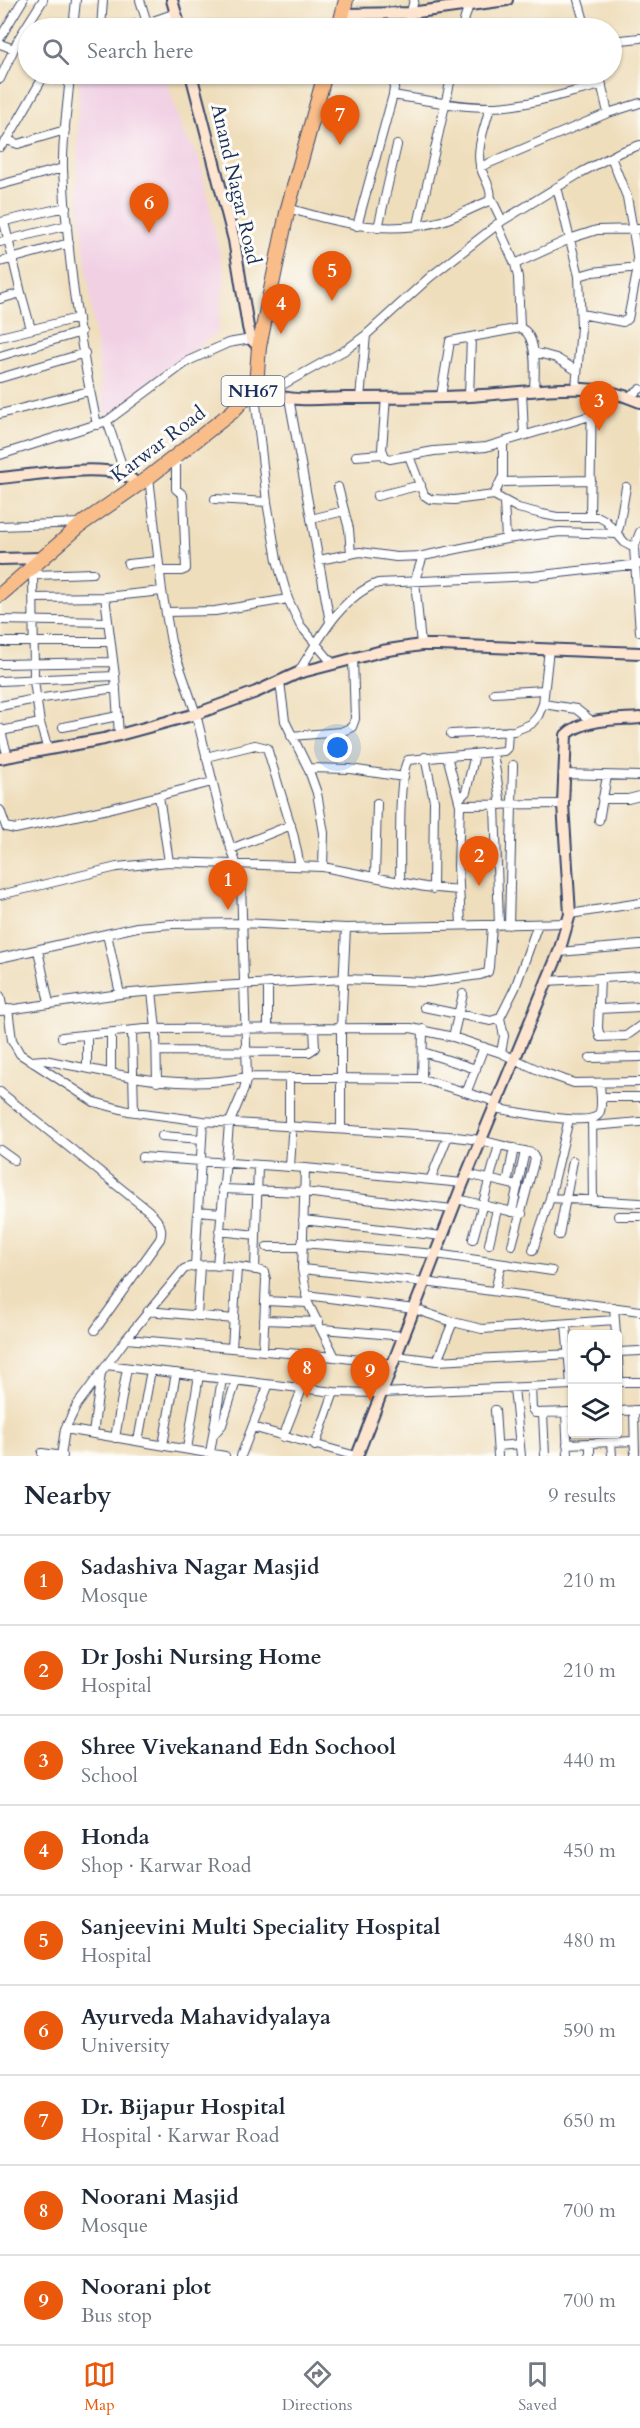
<!DOCTYPE html>
<html lang="en">
<head>
<meta charset="utf-8">
<style>
	body { margin:0; font-family:Cardo,serif; background:#f6f6f7; color:#1f2937 }
	.controls { position:absolute; right:18px; bottom:18px; display:grid; overflow:hidden; border-radius:6px; box-shadow:0 2px 4px #0004 }
	.controls button { width:54px; height:54px; display:grid; place-items:center; padding:0; border:0; border-bottom:2px solid #e0e1e3; background:#fff; color:#1f2937; font:30px sans-serif }
	.you { position:absolute; left:338px; top:748px; width:21px; height:21px; margin:-15px; border:4px solid #fff; border-radius:50%; background:#1a73e8; box-shadow:0 0 0 9px #1a73e833 }
	.badge { display:grid; place-items:center; width:39px; height:39px; border-radius:50%; background:#ea580c; color:#fff; font-size:20px; font-weight:700 }
	.pin { position:absolute; translate:-50% -50px; filter:drop-shadow(0 2px 3px #0008) }
	.pin::after { content:''; position:absolute; top:32px; width:21px; height:18px; background:inherit; clip-path:polygon(0 0,100% 0,50% 100%) }
	.list { margin:0; padding:0; list-style:none }
	h2 { display:flex; justify-content:space-between; align-items:center; height:78px; margin:0; padding:0 24px; font-size:26px }
	h2 small { font-size:20px; font-weight:400; color:#747a83 }
	.list li { display:grid; grid-template-columns:39px 1fr auto; gap:18px; align-items:center; box-sizing:border-box; height:90px; padding:0 24px; border-top:2px solid #e0e1e3 }
	.list b { display:block; font-size:22px; white-space:nowrap }
	.list p { margin:0; font-size:20px; white-space:nowrap; color:#747a83 }
	.list em { font-size:20px; font-style:normal; color:#747a83 }
	.icon { flex:none; width:33px; height:33px; fill:none; stroke:currentColor; stroke-width:2; stroke-linecap:round; stroke-linejoin:round }
	.map { position:relative; flex:none; width:640px; height:1456px; overflow:hidden }
	.search { position:absolute; background:#fff; box-shadow:0 2px 4px #0004; left:18px; right:18px; top:18px; height:66px; display:flex; align-items:center; gap:15px; box-sizing:border-box; padding:0 21px; border-radius:33px; color:#747a83; font-size:22px }
	.sheet { height:888px; background:#fff }
	nav { display:flex; justify-content:space-around; align-items:center; box-sizing:border-box; height:84px; border-top:2px solid #e0e1e3; background:#fff; font-size:16px; color:#747a83 }
	nav a { display:grid; justify-items:center; gap:3px }
	nav .on { color:#ea580c }
	.map>svg:first-child { display:block }
	.built { fill:#f1d0e4 }
	.lines { fill:none; stroke-linecap:round; stroke-linejoin:round }
	.street-casing { stroke:#3b496c; stroke-width:10 }
	.secondary-casing { stroke:#3b496c; stroke-width:14 }
	.highway-casing { stroke:#3b496c; stroke-width:16 }
	.street { stroke:#fff; stroke-width:8 }
	.secondary { stroke:#fde5d0; stroke-width:10 }
	.highway { stroke:#f9bd89; stroke-width:14 }
	.labels { text-anchor:middle; dominant-baseline:central; stroke-width:6; stroke-linejoin:round; paint-order:stroke }
	.shield { fill:#fdfcf7; stroke:#5f6c8c; stroke-width:1.5 }
	.shield-label { font-size:18px; font-weight:bold; fill:#1b2f5e }
	.street-label { font-size:20px; fill:#1b2f5e; stroke:#fdfcf7 }
</style>
</head>
<body>
<div class="map">
<svg width="640" height="1456" viewBox="0 0 640 1456">
	<rect width="100%" height="100%" fill="#fdfcf7"/>
	<filter id="ink" filterUnits="userSpaceOnUse"><feTurbulence type="fractalNoise" baseFrequency=".0167" numOctaves="2"/><feDisplacementMap in="SourceGraphic" scale="12" xChannelSelector="R" yChannelSelector="G"/><feConvolveMatrix kernelMatrix="1 2 1 2 8 2 1 2 1" color-interpolation-filters="sRGB"/></filter>
	<filter id="wash" filterUnits="userSpaceOnUse"><feTurbulence type="fractalNoise" baseFrequency=".008" numOctaves="4" result="noise"/><feDisplacementMap in="SourceGraphic" scale="24" xChannelSelector="R" yChannelSelector="G"/><feGaussianBlur stdDeviation="1.35" result="paint"/><feColorMatrix in="noise" values="0 0 0 0 0 0 0 0 0 0 0 0 0 0 0 0 0 1.4 0 .05"/><feComposite in="paint" operator="in"/></filter>
	<g filter="url(#wash)">
		<rect width="100%" height="100%" fill="#efdebc"/>
		<path class="built" d="M79,74H165L182,130L200,161L225,277L218,333L177,361L105,417L77,189Z"/>
	</g>
	<g filter="url(#ink)">
		<g class="lines">
			<g class="street-casing">
				<path id="street" d="M140,0L147,23
					M578,0L586,28
					M73,28L76,0
					M101,28L147,23L176,13
					M101,28L103,0
					M407,28L414,0
					M462,28L470,1
					M0,38L23,0
					M612,41L640,38
					M0,44L14,49
					M70,74C68,105 62,138 63,170C67,255 79,342 97,425
					M599,74L608,113
					M0,79L19,38L43,0
					M393,95C425,100 457,107 489,107C526,107 565,93 602,85
					M7,140L18,144L65,130
					M0,147L7,140L45,74
					M480,167L608,113L640,103
					M0,185L63,168
					M557,187L579,276L581,327L576,388
					M491,198L502,221
					M288,208C337,223 383,234 433,223C452,220 471,208 489,201C495,191 482,176 480,165C476,147 486,124 490,107
					M1,222L66,207
					M4,222L21,293
					M497,224L515,264L518,277L520,328
					M418,225L452,74
					M357,226L393,95L396,74
					M378,228L397,145
					M0,242L68,225
					M0,262L69,243
					M515,264L572,238L597,230L640,229
					M579,276L593,272L638,267
					M0,299L21,293L31,329
					M581,314L623,322L628,319L638,267L636,248L627,197L611,157
					M0,337L78,318
					M534,352L556,358L576,370
					M0,356L81,332
					M0,378L85,353
					M522,391L524,435
					M251,393L256,404L267,502L277,560L288,599L300,625L333,664
					M268,393L347,349L366,335L430,277L502,221L582,172L620,152L640,145
					M441,396L450,341L520,328C538,334 535,373 534,389
					M469,396L471,337
					M386,397L382,449L385,457L390,459L434,451L486,447L590,416
					M628,397L640,389
					M289,398L330,622
					M360,398L366,335
					M0,414L89,391
					M107,421L125,474
					M0,455L107,421L188,361L228,343L251,339
					M356,456L382,454
					M409,456L424,495L430,499L454,500L494,495L518,508L542,514L557,517H599L606,521L625,543L634,548
					M149,477L162,591L171,642L196,714L223,824L239,872L241,883L247,1077L244,1089L229,1124L217,1266
					M502,482L591,480
					M338,487L349,529L351,554
					M494,495L503,476V442
					M377,496L421,485
					M215,499L267,502
					M504,502L506,539
					M590,516L592,391
					M311,519L344,511
					M0,526L81,523
					M640,532L634,548L640,632
					M319,560L360,552L396,557L423,556L506,539L560,532L616,534L619,527L626,487
					M128,564L158,561
					M33,566L34,681L40,723L48,750
					M160,571H181L186,569L183,495L176,489V457
					M34,575L93,573
					M105,597L115,676L119,735
					M34,598L105,597L162,591
					M166,612L215,611L288,599
					M0,620L108,622
					M0,642H110
					M421,645L415,580L423,556
					M0,664L112,662
					M298,673C318,641 340,597 378,583L533,576L640,564
					M0,681L115,676
					M280,682L285,721L308,768L317,793L324,833L323,867
					M494,693L544,690
					M543,704L576,709L594,723
					M0,706L36,699L116,688
					M63,727L118,716
					M0,728L8,757
					M1,731L40,723
					M451,734L514,731L531,724L538,716L543,704L549,649
					M291,736L341,732L352,727L355,719L353,659
					M493,753L501,805
					M447,756L460,805L458,866L461,925
					M206,757L255,745L267,748L293,833L300,866
					M425,757L434,801L433,889
					M308,768L350,769L404,777
					M563,774L640,776
					M159,796L169,862
					M459,799L466,792L475,754
					M602,799H628L640,796
					M460,805L563,804
					M495,805L499,925
					M0,810L6,827L15,829L108,809L212,782
					M599,820L607,776
					M231,849L291,825
					M375,877L377,803
					M400,882C401,858 397,777 408,760L504,751L507,748L508,731
					M0,895L117,867L169,862L323,867L425,887L459,890
					M570,914L640,903
					M509,925L513,765
					M107,934L120,994
					M38,950L49,1003
					M559,952L640,945
					M0,958L137,927L172,924L241,923L346,928L567,923
					M600,978L598,1028L600,1037L626,1036L640,1026
					M546,981L640,976
					M152,991L156,1029L157,1082
					M0,996L3,1010
					M424,1007L491,1021L500,1018L515,988L538,924
					M8,1009L12,1040L20,1054L94,1102L128,1111L203,1121L448,1136L480,1140L532,1153L535,1159L512,1245
					M599,1009L640,1007
					M0,1011L120,994L202,987L344,979L428,982L480,975L488,972L489,967L492,925
					M500,1018L504,1036L501,1053
					M268,1029V983
					M132,1031L134,1112
					M87,1035V1068
					M62,1037L145,1029L411,1028L453,1037L501,1053L545,1073L574,1083L640,1082
					M453,1037L463,994
					M157,1051L309,1052L315,1048L314,1028
					M423,1052L476,1069
					M590,1058L640,1057
					M31,1061L44,1060C114,1073 176,1092 247,1077L422,1079L497,1102
					M111,1073V1033
					M289,1077V1127
					M422,1079L423,1029
					M467,1091L484,1047
					M0,1092L149,1211C158,1221 164,1226 160,1239L95,1330
					M601,1097H640
					M494,1108C512,1111 586,1126 597,1116C604,1111 600,1092 600,1084
					M592,1118L593,1201
					M592,1126L640,1122
					M341,1129V1028L346,928
					M162,1136L202,1139
					M0,1150L14,1160
					M142,1157L305,1168L463,1183
					M290,1167L292,1135
					M305,1168L302,1269L425,1282L640,1311
					M467,1174L518,1186
					M431,1178L448,1136
					M507,1183L514,1148
					M222,1189L304,1192L452,1209
					M550,1198L640,1203
					M457,1199L522,1214
					M198,1211L221,1213
					M512,1212L525,1151
					M618,1216H640
					M303,1220L442,1236
					M219,1231L256,1235
					M559,1235L573,1161
					M473,1239L499,1145
					M302,1243L436,1254L552,1271
					M489,1244L497,1209
					M267,1247H302
					M533,1250L550,1198L569,1119
					M195,1266L203,1121
					M302,1269L308,1303L335,1357
					M255,1270L258,1165
					M495,1291L501,1264
					M306,1295L414,1309L453,1322L482,1329L615,1320
					M265,1301L308,1303
					M614,1307L616,1334
					M148,1311L234,1319
					M197,1316L200,1266
					M264,1320L319,1322
					M566,1324L571,1385
					M323,1329L404,1336
					M126,1339L335,1357L393,1364
					M232,1348L237,1268
					M618,1352L640,1351
					M396,1356L437,1361L572,1354
					M618,1358L619,1382
					M437,1361L453,1322
					M106,1365L334,1392L381,1393L572,1385
					M618,1382H640
					M514,1388L521,1456
					M531,1388L532,1409L535,1413L572,1412
					M495,1410L498,1456
					M634,1410L635,1456
					M618,1411L640,1410
					M566,1412L568,1456
					M543,1414L545,1456
					M252,1427L356,1456
					M65,1429L225,1456
					M93,1434L101,1373
					M214,1434L222,1425L236,1381
					M283,1437L302,1389
					M115,1438L127,1368
					M138,1441L151,1370
					M611,1442L612,1456
					M590,1443V1456
					M567,1444L634,1441
					M163,1445L176,1373
					M315,1446L334,1392
					M498,1446L520,1444
					M187,1449L199,1375
					M42,1453L63,1456
					M210,1453L222,1379
					M61,1456L65,1429L77,1405L126,1339L184,1269C199,1262 248,1266 264,1272L266,1279L263,1350
					M241,1456L268,1386"/>
			</g>
			<g class="secondary-casing">
				<path id="secondary" d="M172,0L180,28
					M343,14L410,13L507,0
					M191,74L234,240L248,327L251,339L259,347
					M256,386C281,404 315,399 345,398C390,397 437,399 482,395C535,392 590,379 640,402
					M0,478C32,475 92,465 123,474C129,476 133,481 138,485
					M0,559L41,558
					M0,758L104,739L196,714L256,692L298,673L333,664L382,651L421,645H439L640,653
					M357,1456L463,1183L559,952L570,914L563,804L566,735C583,718 618,720 640,718"/>
			</g>
			<g class="highway-casing">
				<path id="highway" d="M339,28L346,0
					M0,595L83,523L149,477L232,412L256,386L259,347L288,208L325,74"/>
			</g>
			<use href="#street" class="street"/>
			<use href="#secondary" class="secondary"/>
			<use href="#highway" class="highway"/>
		</g>
	</g>
	<g class="labels">
		<rect class="shield" x="221.5" y="376" width="63" height="30" rx="4.5"/>
		<g class="shield-label">
			<text x="253" y="391">NH67</text>
		</g>
		<g class="street-label">
			<text transform="translate(236 184) rotate(77)">Anand Nagar Road</text>
			<text transform="translate(158 444) rotate(-37)">Karwar Road</text>
		</g>
	</g>
</svg>
<div class="controls">
<button><svg class="icon" aria-label="locate" viewBox="0 0 24 24"><circle cx="12" cy="12" r="6"/><path d="M12 2v4M12 18v4M2 12h4M18 12h4"/></svg></button>
<button><svg class="icon" aria-label="layers" viewBox="0 0 24 24"><path d="M12 4l9 5-9 5-9-5zM3 14l9 5 9-5"/></svg></button>
</div>
<div class="you"></div>
<div class="pin badge" style="left:228px;top:910px">1</div>
<div class="pin badge" style="left:479px;top:886px">2</div>
<div class="pin badge" style="left:599px;top:431px">3</div>
<div class="pin badge" style="left:281px;top:334px">4</div>
<div class="pin badge" style="left:332px;top:301px">5</div>
<div class="pin badge" style="left:149px;top:233px">6</div>
<div class="pin badge" style="left:340px;top:145px">7</div>
<div class="pin badge" style="left:307px;top:1398px">8</div>
<div class="pin badge" style="left:370px;top:1401px">9</div>
<div class="search"><svg class="icon" aria-label="search" viewBox="0 0 24 24"><circle cx="10" cy="10" r="6"/><path d="M15 15l6 6"/></svg>Search here</div>
</div>
<section class="sheet">
<h2>Nearby<small>9 results</small></h2>
<ul class="list">
<li><span class="badge">1</span><div><b>Sadashiva Nagar Masjid</b><p>Mosque</p></div><em>210 m</em></li>
<li><span class="badge">2</span><div><b>Dr Joshi Nursing Home</b><p>Hospital</p></div><em>210 m</em></li>
<li><span class="badge">3</span><div><b>Shree Vivekanand Edn Sochool</b><p>School</p></div><em>440 m</em></li>
<li><span class="badge">4</span><div><b>Honda</b><p>Shop · Karwar Road</p></div><em>450 m</em></li>
<li><span class="badge">5</span><div><b>Sanjeevini Multi Speciality Hospital</b><p>Hospital</p></div><em>480 m</em></li>
<li><span class="badge">6</span><div><b>Ayurveda Mahavidyalaya</b><p>University</p></div><em>590 m</em></li>
<li><span class="badge">7</span><div><b>Dr. Bijapur Hospital</b><p>Hospital · Karwar Road</p></div><em>650 m</em></li>
<li><span class="badge">8</span><div><b>Noorani Masjid</b><p>Mosque</p></div><em>700 m</em></li>
<li><span class="badge">9</span><div><b>Noorani plot</b><p>Bus stop</p></div><em>700 m</em></li>
</ul>
</section>
<nav>
<a class="on"><svg class="icon" aria-label="map" viewBox="0 0 24 24"><path d="M3 6l6-2 6 2 6-2v14l-6 2-6-2-6 2zM9 4v14M15 6v14"/></svg>Map</a>
<a><svg class="icon" aria-label="directions" viewBox="0 0 24 24"><path d="M12 3l9 9-9 9-9-9zM9 14v-3h6M13 9l2 2-2 2"/></svg>Directions</a>
<a><svg class="icon" aria-label="saved" viewBox="0 0 24 24"><path d="M7 4h10v16l-5-4-5 4z"/></svg>Saved</a>
</nav>
</body>
</html>
